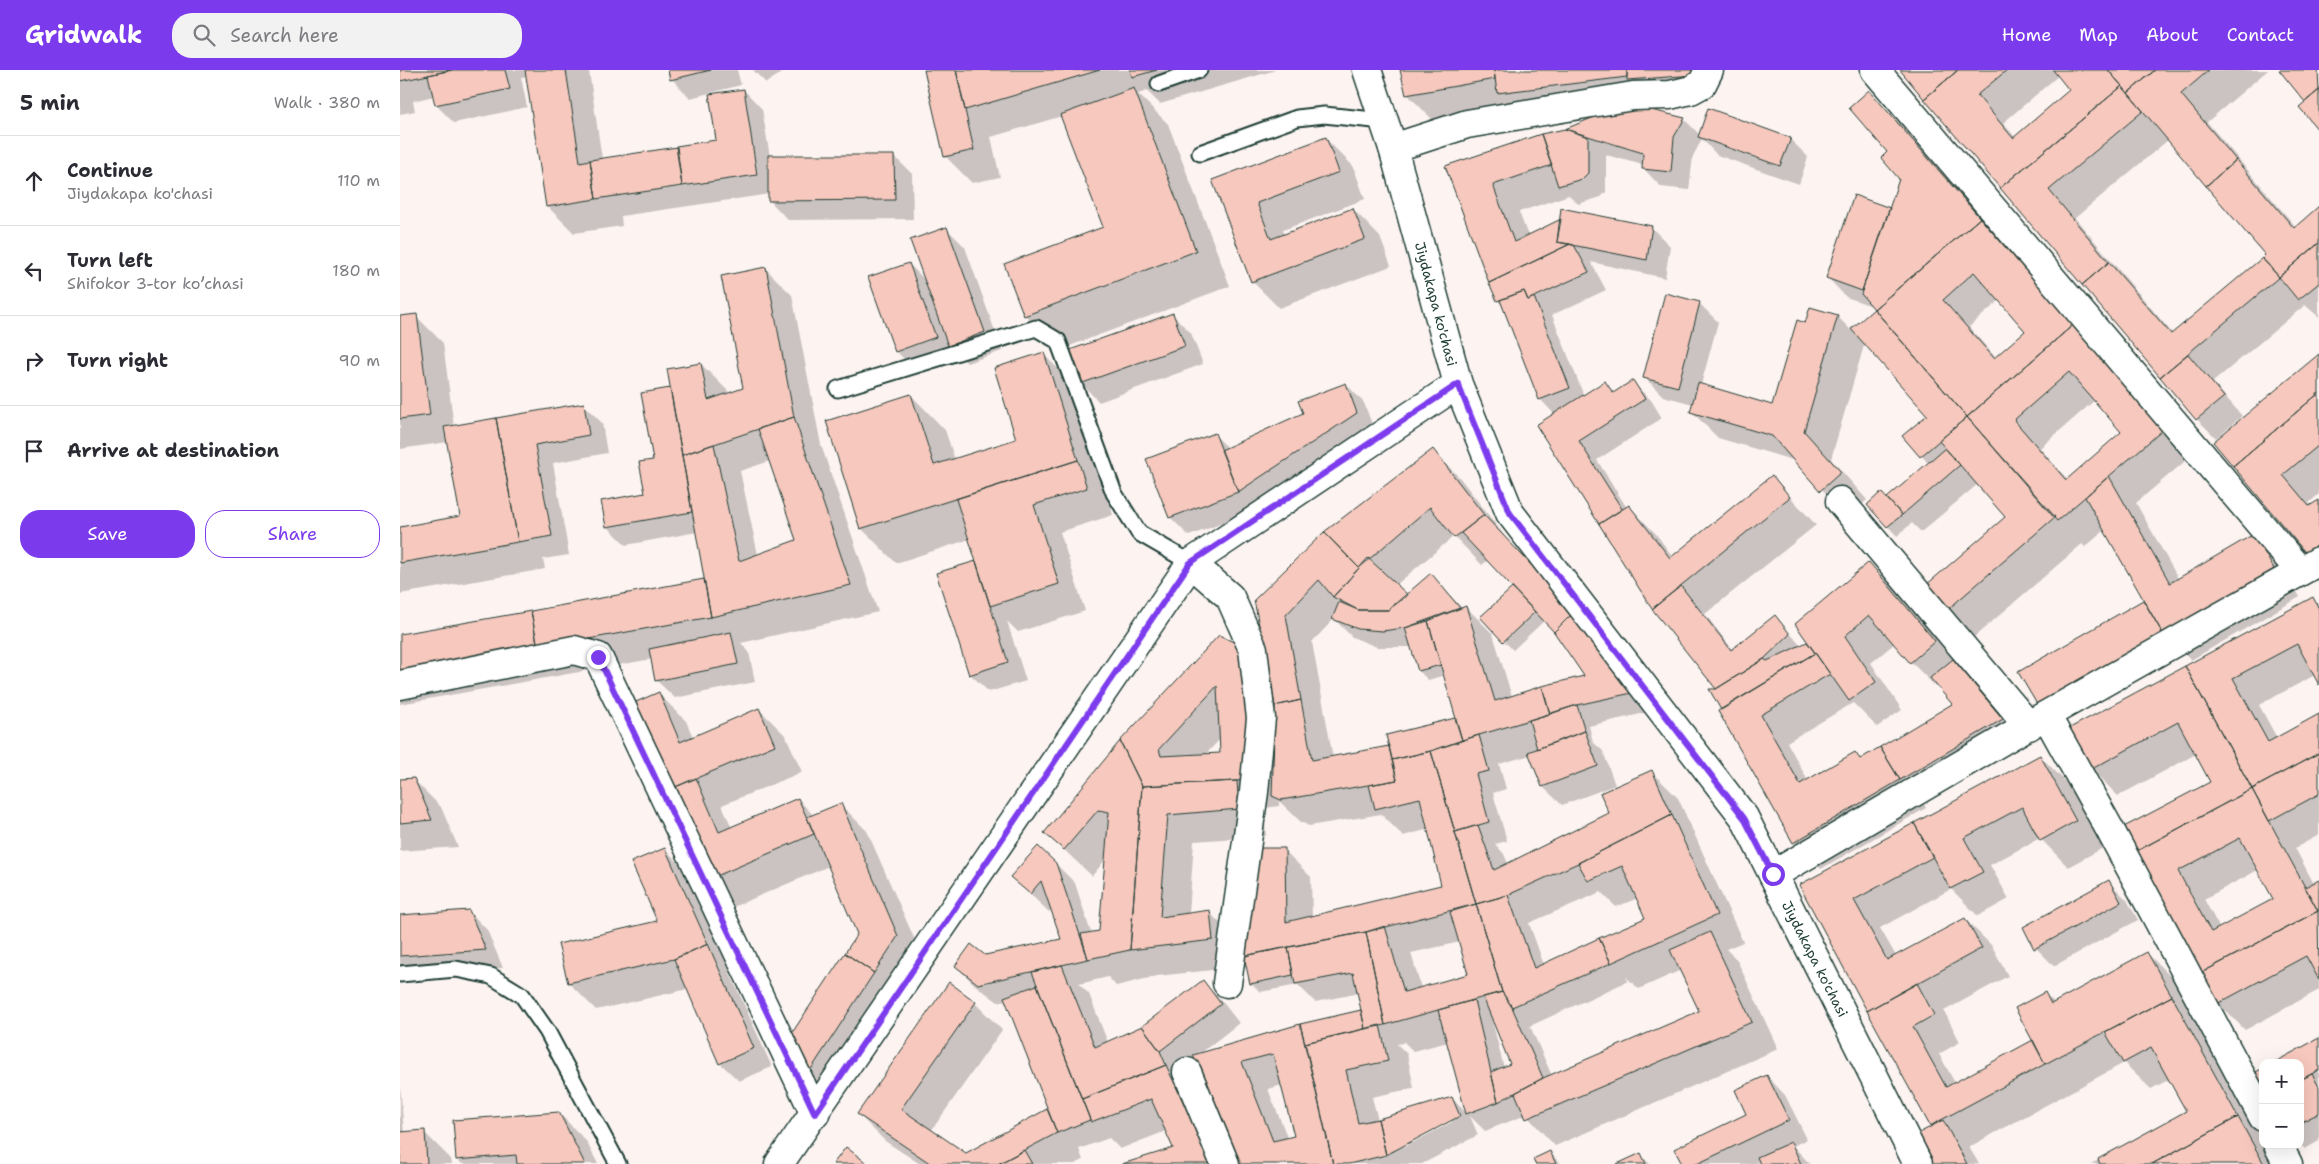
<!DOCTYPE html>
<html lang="en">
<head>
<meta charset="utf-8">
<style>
	body { margin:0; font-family:"Shantell Sans",sans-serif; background:#f2f2f3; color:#2b2b33 }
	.controls { position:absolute; right:15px; bottom:15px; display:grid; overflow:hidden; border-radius:10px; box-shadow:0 5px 20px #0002 }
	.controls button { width:45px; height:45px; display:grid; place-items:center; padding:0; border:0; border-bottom:1px solid #e1e1e2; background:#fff; color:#2b2b33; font:25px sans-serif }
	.stop { position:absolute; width:15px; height:15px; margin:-11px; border:4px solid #7c3aed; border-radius:50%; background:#fff }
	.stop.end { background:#7c3aed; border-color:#fff; box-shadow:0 1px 5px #0008 }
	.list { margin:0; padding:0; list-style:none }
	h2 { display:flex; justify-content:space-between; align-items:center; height:65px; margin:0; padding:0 20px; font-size:21px }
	h2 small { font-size:16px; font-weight:400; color:#7c7c81 }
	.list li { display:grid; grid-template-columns:32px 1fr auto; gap:15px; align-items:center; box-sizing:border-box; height:90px; padding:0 20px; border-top:1px solid #e1e1e2 }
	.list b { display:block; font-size:19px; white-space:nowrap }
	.list p { margin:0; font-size:16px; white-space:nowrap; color:#7c7c81 }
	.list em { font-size:16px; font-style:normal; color:#7c7c81 }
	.actions { display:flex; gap:10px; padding:15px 20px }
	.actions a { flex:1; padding:11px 0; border:1px solid #7c3aed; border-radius:20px; text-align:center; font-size:18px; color:#7c3aed }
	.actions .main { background:#7c3aed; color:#fff }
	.icon { flex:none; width:28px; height:28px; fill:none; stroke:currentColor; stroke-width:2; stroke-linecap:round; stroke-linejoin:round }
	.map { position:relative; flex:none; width:1919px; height:1094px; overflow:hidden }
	header { display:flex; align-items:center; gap:30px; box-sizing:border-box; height:70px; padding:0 25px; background:#7c3aed; color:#fff }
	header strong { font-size:24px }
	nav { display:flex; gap:28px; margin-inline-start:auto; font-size:18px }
	.search { width:350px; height:45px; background:#f2f2f3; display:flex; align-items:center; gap:12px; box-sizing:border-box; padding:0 18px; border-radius:20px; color:#7c7c81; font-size:19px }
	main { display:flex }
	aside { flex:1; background:#fff }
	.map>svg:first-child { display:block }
	.shadow { fill:#0003; fill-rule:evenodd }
	.building { fill:#f7c8bd; stroke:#1f3d34; fill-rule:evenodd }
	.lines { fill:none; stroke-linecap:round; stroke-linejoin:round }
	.lane-casing { stroke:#1f3d34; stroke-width:19 }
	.street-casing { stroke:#1f3d34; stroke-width:31 }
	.secondary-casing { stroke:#1f3d34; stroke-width:31 }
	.lane { stroke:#fff; stroke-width:15 }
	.street { stroke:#fff; stroke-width:28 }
	.secondary { stroke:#fff; stroke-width:28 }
	.route { stroke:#7c3aed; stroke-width:6 }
	.labels { text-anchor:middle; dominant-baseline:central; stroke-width:5; stroke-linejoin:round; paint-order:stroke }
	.street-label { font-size:14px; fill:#1f3d34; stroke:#fff }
</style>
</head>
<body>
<header>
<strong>Gridwalk</strong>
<div class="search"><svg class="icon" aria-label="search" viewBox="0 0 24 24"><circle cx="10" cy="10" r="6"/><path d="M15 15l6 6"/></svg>Search here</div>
<nav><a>Home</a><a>Map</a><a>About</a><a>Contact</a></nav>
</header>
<main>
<aside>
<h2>5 min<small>Walk · 380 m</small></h2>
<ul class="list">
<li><svg class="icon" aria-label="ahead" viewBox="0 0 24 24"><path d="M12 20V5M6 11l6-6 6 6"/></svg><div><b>Continue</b><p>Jiydakapa ko'chasi</p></div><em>110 m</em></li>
<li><svg class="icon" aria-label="left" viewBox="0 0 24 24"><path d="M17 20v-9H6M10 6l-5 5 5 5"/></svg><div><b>Turn left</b><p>Shifokor 3-tor koʼchasi</p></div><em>180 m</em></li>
<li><svg class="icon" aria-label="right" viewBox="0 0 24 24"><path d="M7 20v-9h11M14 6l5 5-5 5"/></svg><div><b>Turn right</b></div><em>90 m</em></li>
<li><svg class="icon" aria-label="arrive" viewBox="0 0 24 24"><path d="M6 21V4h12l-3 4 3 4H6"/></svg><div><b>Arrive at destination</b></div></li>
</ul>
<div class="actions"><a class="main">Save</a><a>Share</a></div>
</aside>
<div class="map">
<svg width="1919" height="1094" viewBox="0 0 1919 1094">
	<rect width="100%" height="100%" fill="#fdf4f2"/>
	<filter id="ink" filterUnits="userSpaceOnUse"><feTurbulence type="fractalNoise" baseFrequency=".02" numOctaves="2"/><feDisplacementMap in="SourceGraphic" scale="10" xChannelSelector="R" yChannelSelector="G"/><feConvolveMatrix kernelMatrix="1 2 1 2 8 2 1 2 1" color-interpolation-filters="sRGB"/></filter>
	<g filter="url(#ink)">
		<path class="shadow" d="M0,0H194L189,1L202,89L317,71L344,20L362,39L370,87L494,86L512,104L513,149L388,150L370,131V124L221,146L222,156L174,163L147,136L128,6L121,7L127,37L54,53L36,35L34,26L13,31L15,41L0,44Z
			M269,0H337L341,15L290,28L272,9Z
			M353,0H386L366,13Z
			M526,0H876L760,34L747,21L738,24L768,54L830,216L659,280L625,245L704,158L662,46L591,67L600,107L572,113L545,86Z
			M1001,0H1313V23L1247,28L1034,51L1007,24Z
			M1502,0H1868L1807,52L1896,157L1919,138V247L1905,235L1813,312L1842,346L1816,368L1797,349ZM1659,5L1671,20L1615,67L1603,53ZM1768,70L1867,185L1773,264L1675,148Z
			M1469,22L1496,49L1790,387L1736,433L1779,510L1854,466L1881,493L1900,527L1791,590L1782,582L1658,654L1742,531L1748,536L1705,460L1685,477L1682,474L1574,567L1547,540L1607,447L1578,414L1521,462L1512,453L1497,466L1468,435L1492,434L1529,394L1504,366L1528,345L1465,272L1431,389L1467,430L1448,447L1396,391L1318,368L1291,341L1293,334L1263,326L1244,307L1299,233L1318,252L1301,315L1373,337L1406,254L1437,246L1451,260L1474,241L1478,246L1472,236L1446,227L1428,208L1491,139L1501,109L1489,82ZM1600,230L1627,261L1596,288L1569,257ZM1695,330L1723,362L1668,410L1640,378Z
			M1226,36L1284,49L1300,65L1390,69L1408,87L1399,114L1317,85L1302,69L1293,86L1289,120L1261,117L1243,98V95L1206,85V122L1201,127L1178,134L1169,125L1119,142L1128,166L1251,157L1270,176L1265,208L1191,192L1206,220L1152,245L1184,326L1205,313L1215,323L1232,312L1251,330L1262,348L1197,390L1227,438L1229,436L1256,464L1273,487L1372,407L1416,455L1305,544L1333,580L1374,547L1402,576L1412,579L1469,493L1496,520L1621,668L1520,727L1526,738L1421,799L1394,772L1320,641L1322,640L1319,620L1253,538L1138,356L1155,345L1140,329L1103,236L1098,231L1046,97L1165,60ZM1495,573L1511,592L1538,619L1540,617L1554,635L1461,689L1455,683L1408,711L1387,672L1453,633L1477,657L1502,640L1471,593Z
			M926,69L953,96L965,129L883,160L885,165L953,139L980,167L991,196L879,238L852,211L814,111Z
			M546,158L565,177L602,281L567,293L551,277L515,300L496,281L509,194L526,211Z
			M365,198L392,225L421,375L478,542L341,573L349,582L355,612L275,628L256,610L252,589L0,634V565L306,510L297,462L226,475L207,456L246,424L269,319L272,322L301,294L328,321V324L344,319ZM370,391L397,471L358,485L340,401Z
			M772,244L791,263L803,294L699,332L681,313Z
			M16,246L43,273L54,357L183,334L202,353L207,383L153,393L169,485L143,489L145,499L0,524V458L62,447L48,372L0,379V248Z
			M643,284L678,318L713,445L660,462L685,541L618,562L607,551L626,611L589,622L570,604L577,491L570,469L496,493L461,458L511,325L545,360L555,390L618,370Z
			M1919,285V424L1909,433L1911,436L1919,432V495L1835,396Z
			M946,314L964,333L975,362L856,440L789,466L770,447L814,364L828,378L905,344Z
			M1033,381L1060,408L1110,473L1249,642L1189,656L1193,672L1203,681L1215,715L1162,735L1143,717L1131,685L1099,694L1106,719L1093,723L1107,771L1095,774L1104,784L1108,794L1211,743L1251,701L1278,728L1343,872L1326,879L1337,890L1378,979L1155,1076L1126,1045L1085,1061L1070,1046L1078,1065L1022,1094H837L795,987L779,999L826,1094H726L775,1079L766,1061L720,1079L709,1068L679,1079L683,1090L675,1094H520L485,1071L458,1044L575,933L602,960L531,1061L566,1084L647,1040L651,1044L606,930L598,932L575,915L556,896L585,886L662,870L652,839L649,842L612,807L656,794L675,813L691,863L700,862L706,789L692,806L646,763L820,567L870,603L855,530ZM1054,466L1082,495L1088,490L1122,526L1104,571L1113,580L1145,550L1155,561L1187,607L1112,627L1093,564L1066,537L1063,539L1031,505L1008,526L996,515ZM934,549L952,567L977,577H1012L1019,601L1028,610L1045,605L1058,652L1055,649L990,677L933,688L912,572ZM821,668V684L805,685ZM879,731L901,752L909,756L981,744L1003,766L1029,759L1043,816L912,847L911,807L884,780L851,913L860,922L898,915L915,932L959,923L963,944L900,955L797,986L839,953L821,930L803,912L743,957L708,973L689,924L679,914L708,907L716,916L757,906L840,897L836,869L809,842L789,844L794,771L866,766L864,738L879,736ZM1201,822L1216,837L1238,828L1247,848L1144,895L1129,853ZM1060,872L1070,905L1021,918L1011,883ZM1281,900L1301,942L1152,1006L1130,956L1228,911L1226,907L1239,919ZM1095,953L1111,995L1104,998L1093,954ZM1003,971L1013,981L1048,972L1067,1044L1052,1028L978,1050L972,1027L1014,1018L1007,984L997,974L1003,973ZM882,1015L896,1067L888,1069L868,1019ZM1051,1050L1052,1052L1004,1077L1002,1075Z
			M1913,529L1919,535V612L1915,605L1859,635L1877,668L1919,645V765L1895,778L1914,814L1919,811V920L1845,960L1818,933L1724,759L1812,712L1796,684L1718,726L1691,699ZM1858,800L1874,830L1820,859L1804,829Z
			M259,624L286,651L293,667L359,639L386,666L402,702L322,735L332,758L398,729L414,746L440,734L467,761L525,893L421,1031L386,975L458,864L429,796L333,837L306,810Z
			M1640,686L1667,713L1703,778L1668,797L1640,768L1590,795L1609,829L1578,846L1551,819L1480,858L1496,886L1565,849L1592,876L1608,906L1544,941L1560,972L1539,984L1555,1013L1634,971L1645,924L1655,933L1747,883L1774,910L1863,1072V1075H1865L1875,1094H1691L1788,1041L1770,1009L1751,1019L1724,993L1569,1077L1579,1094H1528L1532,1057L1400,816Z
			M14,710L41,737L58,777L0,781V711Z
			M265,779L292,806L334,901L330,903L372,997L339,1011L320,993L288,919L196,940L169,913L259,852Z
			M1708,811L1727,830L1738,850L1654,896L1636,878Z
			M69,841L87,860L103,898L0,906V846Z
			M1919,970V1071L1905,1079L1900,1074V993Z
			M1367,1006L1385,1025L1407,1069L1393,1076L1410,1094H1361L1360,1091L1354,1094H1283L1348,1045Z
			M0,1014L4,1063L24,1062L51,1089L52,1094H0Z
			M159,1043L186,1071L198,1094H62L57,1089Z
			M1150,1083L1161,1094H1136Z
			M1240,1085L1250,1094H1220Z"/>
		<path class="building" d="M0,0H52L0,11Z
			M52,0H105L110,19L35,35L28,5Z
			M125,0H166L180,92L190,90L196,129L146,137Z
			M268,0H311L270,10Z
			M524,0H556L574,80L544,87Z
			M556,0H700L565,40Z
			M730,0H757L732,7Z
			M1000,0H1094L1095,9L1006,25Z
			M1094,0H1227V7L1097,23Z
			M1227,0H1295V5L1227,10Z
			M1500,0H1558L1524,29Z
			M1558,0H1607L1577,25L1613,68L1669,20L1653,0H1708L1722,16L1600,118L1524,29Z
			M1708,0H1755L1728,23Z
			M1755,0H1809L1781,24L1836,90L1806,116L1728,23Z
			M1879,0H1918L1919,20L1905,32Z
			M1722,16L1743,41L1649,120L1709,192L1682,215L1600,118Z
			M734,18L796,181L624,246L604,194L703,157L660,45Z
			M344,19L357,105L282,116L276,76L316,70L309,24Z
			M1469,20L1580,148L1474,239L1461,224L1499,109L1481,88L1487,82L1449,38Z
			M1919,20V61L1899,37Z
			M1226,34L1285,48L1274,67L1271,102L1242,99L1243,83L1165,59Z
			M1308,38L1391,68L1380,96L1298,67Z
			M1165,59L1188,67V103L1182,109L1158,116L1141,64Z
			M1141,64L1152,95L1093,115L1114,172L1161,149L1157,172L1170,174L1089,213L1045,96Z
			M926,67L939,102L857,133L871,169L953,138L965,169L851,212L812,110Z
			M277,77L282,116L196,129L190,90Z
			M368,85H494L495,130L368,131Z
			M1836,90L1894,158L1919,136V173L1879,207L1862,188L1865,185L1806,116Z
			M1454,125L1490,138L1462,221L1426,208Z
			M1161,138L1252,156L1247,190L1157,172Z
			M1580,148L1673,255L1567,347L1474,239ZM1574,202L1625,261L1594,288L1543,230Z
			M547,157L585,262L548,276L510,170Z
			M1919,173V213L1898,230L1879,207Z
			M1170,174L1174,175L1189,202L1128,230L1124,221L1097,231L1089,213Z
			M1862,188L1879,207L1760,307L1682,215L1709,192L1771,264Z
			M509,193L536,267L495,282L468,207Z
			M366,197L394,347L282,385L267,299L301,293L308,330L343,318L321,206Z
			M1124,221L1128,230L1134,227L1170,318L1139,330L1100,230Z
			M1265,223L1300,232L1278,317L1243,308Z
			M1410,237L1438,245L1404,361L1441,402L1420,421L1372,366L1290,342L1298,313L1372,335L1397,250L1405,253Z
			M1474,239L1567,347L1520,387L1502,366L1527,345L1451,259Z
			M773,243L785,276L680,314L667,281Z
			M17,244L30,345L0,349V246Z
			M1673,255L1764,359L1657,451L1567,347ZM1669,302L1721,362L1666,410L1614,350Z
			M644,282L678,390L460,459L426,351L511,324L534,395L616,369L594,298Z
			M1788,284L1824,327L1796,350L1760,307Z
			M1919,284V323L1833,396L1813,372Z
			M1233,310L1245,329L1179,371L1222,439L1199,454L1136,355L1205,311L1213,323Z
			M946,313L957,343L838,422L821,380L903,343L898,331Z
			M270,318L292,442L206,457L201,431L245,423L239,392L253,390L241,323Z
			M1919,323V375L1883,405L1909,436L1919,430V480L1909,487L1833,396Z
			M184,333L189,365L135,375L152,466L118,472L96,348Z
			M394,347L451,515L311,547L282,385L314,374L339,491L396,470L358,359Z
			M1567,347L1655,447L1546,541L1525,516L1605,447L1539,371Z
			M96,348L118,472L0,493V457L60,446L44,357Z
			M815,363L838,422L769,448L746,389Z
			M1545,378L1560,395L1502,445L1487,428Z
			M1033,379L1084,445L1054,468L1030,437L959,498L924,462Z
			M678,390L687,418L634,435L659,514L590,536L556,429Z
			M1372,405L1390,427L1252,539L1199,454L1229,435L1270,488Z
			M1709,406L1770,513L1854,464L1874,499L1763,564L1685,427Z
			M1481,422L1502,445L1487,457L1467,435Z
			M1084,445L1175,541L1154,562L1061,463Z
			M924,462L959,498L933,527L919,510L886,545L901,630L875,636L854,530Z
			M968,488L1008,525L988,540H958L933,527Z
			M576,491L608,592L569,605L536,503Z
			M1469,492L1535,571L1510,593L1469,545L1445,566L1476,612L1449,631L1395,554Z
			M1031,503L1060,538L1005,558L982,561L958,559L932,549L939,532L958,540H988Z
			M304,509L311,547L138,578L131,541Z
			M1281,516L1331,580L1375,545L1390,564L1364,589L1316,619L1252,539Z
			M1112,518L1135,542L1103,572L1080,547Z
			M1913,527L1919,539V615L1897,574L1833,608L1868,672L1919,644V683L1852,719L1785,596Z
			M1743,530L1763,564L1638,636L1618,602Z
			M1066,536L1095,631L1142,616L1150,644L1062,670L1028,551Z
			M131,541L138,578L0,602V564Z
			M1175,541L1232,623L1177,635L1150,644L1142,616L1184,606L1154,562Z
			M1028,551L1041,595L1018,601L1005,558Z
			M331,562L338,594L255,611L249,579Z
			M819,565L848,579L853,710L742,716L720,671ZM817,616L820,683L761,686L759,679Z
			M1407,572L1415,583L1321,640L1309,619H1316L1364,589L1367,591Z
			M1415,583L1430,604L1361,645L1400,714L1455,682L1460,689L1480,677L1500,710L1393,773L1318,641Z
			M1553,589L1603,649L1500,710L1480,677L1552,634L1530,608Z
			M1785,596L1852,719L1735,782L1722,758L1810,712L1778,652L1690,700L1668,659Z
			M259,622L280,672L359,638L375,675L266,721L229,635Z
			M901,630L912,690L989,676L997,710L881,730L872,726L875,636Z
			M1177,635L1185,661L1137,679L1129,650Z
			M1055,648L1062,670L1031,681L992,690L986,665Z
			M1185,661L1198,696L1142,717L1128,682Z
			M1079,665L1089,701L1076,704L1089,752L1055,762L1031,681Z
			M720,671L742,716L730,880L688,889L681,864L699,861L709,742L698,740L664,780L644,763Z
			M1031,681L1076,834L966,862L844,886L859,778H885L886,852L1041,815L1020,728L975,739L969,715L997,710L992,690Z
			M1919,683V724L1869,751L1852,719Z
			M1640,685L1676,751L1640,771L1622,737L1564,768L1583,802L1550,819L1514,753Z
			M1252,700L1272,745L1178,793L1108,825L1076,834L1055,762L1078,755L1094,800L1209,743L1200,723Z
			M14,708L32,750L0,753V709Z
			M296,708L319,762L398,728L414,764L305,811L266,721Z
			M837,711L839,739L768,745L760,847L810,840L813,870L730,880L742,716Z
			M1852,719L1918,841L1801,903L1735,782ZM1840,768L1873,829L1811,862L1778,801Z
			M441,733L498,866L474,903L445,883L457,864L407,747Z
			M1272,745L1317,845L1211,893L1199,868L1245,848L1222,796L1188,811L1178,793Z
			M1514,753L1533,787L1454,830L1487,890L1565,848L1582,878L1467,941L1399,815Z
			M638,776L656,793L688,889L578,914L555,896L571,874L585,885L661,869L641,811L630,824L610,807Z
			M265,778L308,874L274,889L168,913L158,874L257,851L231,792Z
			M1709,810L1721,832L1634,879L1623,857Z
			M1919,810V840L1918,841L1905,817Z
			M1108,825L1134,898L1199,868L1211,893L1112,937L1102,922L1076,834Z
			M1076,834L1102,922L985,955L966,862L985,856L1004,922L1068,904L1050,842Z
			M69,840L86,880L0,886V845Z
			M1918,841L1919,910L1906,886L1817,934L1801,903Z
			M966,862L985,955L965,959L953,903L895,914L888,877Z
			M1310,862L1352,952L1126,1049L1115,1023L1143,1008L1299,941L1270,880Z
			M308,874L354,978L319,994L274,889Z
			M888,877L893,905L850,914L844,886Z
			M1747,882L1772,926L1645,994L1615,938L1645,922L1651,934Z
			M445,883L474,903L402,1013L384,975Z
			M662,895L695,977L742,956L760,981L766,995L682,1029L632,902Z
			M803,910L821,934L760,981L742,956Z
			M549,912L576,932L501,1039L566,1083L647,1039L657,1063L598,1094H531L457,1044Z
			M1517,913L1534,945L1513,957L1546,1017L1633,970L1645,994L1530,1056L1467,941Z
			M637,915L690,1050L657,1063L604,927Z
			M1102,922L1112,937L1143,1008L1098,1032L1091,1002L1110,994L1083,927Z
			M1772,926L1838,1047L1752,1094H1700L1698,1089L1786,1041L1751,978L1723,993L1705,962Z
			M1074,930L1098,1032L1066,1044L1038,940Z
			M961,940L965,959L905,973L900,954Z
			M900,954L933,1094H835L793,985ZM873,984L894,1066L873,1071L842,992Z
			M980,955L988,991L946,1000L958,1053L978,1049L986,1085L949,1094H933L905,973Z
			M1919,968V1000L1900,1010V993H1873Z
			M766,995L812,1094H722L773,1078L751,1029L691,1052L682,1029Z
			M1863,998V1018L1854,1003Z
			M1912,1004L1919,1017V1043L1900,1053V1010Z
			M1367,1005L1389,1050L1297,1094H1282L1274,1079L1346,1044L1335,1020Z
			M1052,1027L1060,1046L986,1085L978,1049Z
			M159,1042L185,1094H117L116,1085L56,1090L53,1050Z
			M1838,1047L1864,1094H1752Z
			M1543,1050L1567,1094H1527L1512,1067Z
			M25,1060L27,1094H0V1062Z
			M1391,1072L1401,1094H1360L1357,1087Z
			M446,1077L468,1094H433Z
			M624,1080L632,1094H598Z
			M1150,1081L1156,1094H1135L1133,1089Z
			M1241,1083L1246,1094H1217Z"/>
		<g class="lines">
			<g class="lane-casing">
				<path id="lane" d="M759,14L799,0
					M800,83L897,48L924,45L984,51
					M438,319L636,258L658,271L714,423L739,463L791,493
					M0,904L56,899L91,906L122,925L147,961L218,1094"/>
			</g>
			<g class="street-casing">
				<path id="street" d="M1475,0L1900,501
					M993,78L1067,54L1233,26L1270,25L1291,20L1302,14L1309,0
					M1440,431L1629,656
					M791,493L830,527L853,579L861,648L854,722L827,913
					M0,615L174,580L198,587L415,1044
					M1646,645L1709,758L1863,1047
					M1373,805L1646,645L1919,491
					M787,1002L825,1094
					M1878,1075L1888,1094"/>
			</g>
			<g class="secondary-casing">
				<path id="secondary" d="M967,0L993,78L1058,314L1110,443L1344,747L1518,1094
					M379,1094L791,493L1058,314"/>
			</g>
			<use href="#lane" class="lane"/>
			<use href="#street" class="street"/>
			<use href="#secondary" class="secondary"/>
		</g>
	</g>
	<g class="lines" filter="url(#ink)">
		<path class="route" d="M198,587L415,1044L790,493L1058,314L1110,443L1344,748L1373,804"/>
	</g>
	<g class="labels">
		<g class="street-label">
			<text transform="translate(1036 234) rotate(75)">Jiydakapa ko'chasi</text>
			<text transform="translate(1415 889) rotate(63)">Jiydakapa ko'chasi</text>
		</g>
	</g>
</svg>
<div class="controls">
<button>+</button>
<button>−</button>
</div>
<div class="stop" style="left:1373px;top:804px"></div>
<div class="stop end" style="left:198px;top:587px"></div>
</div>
</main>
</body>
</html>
